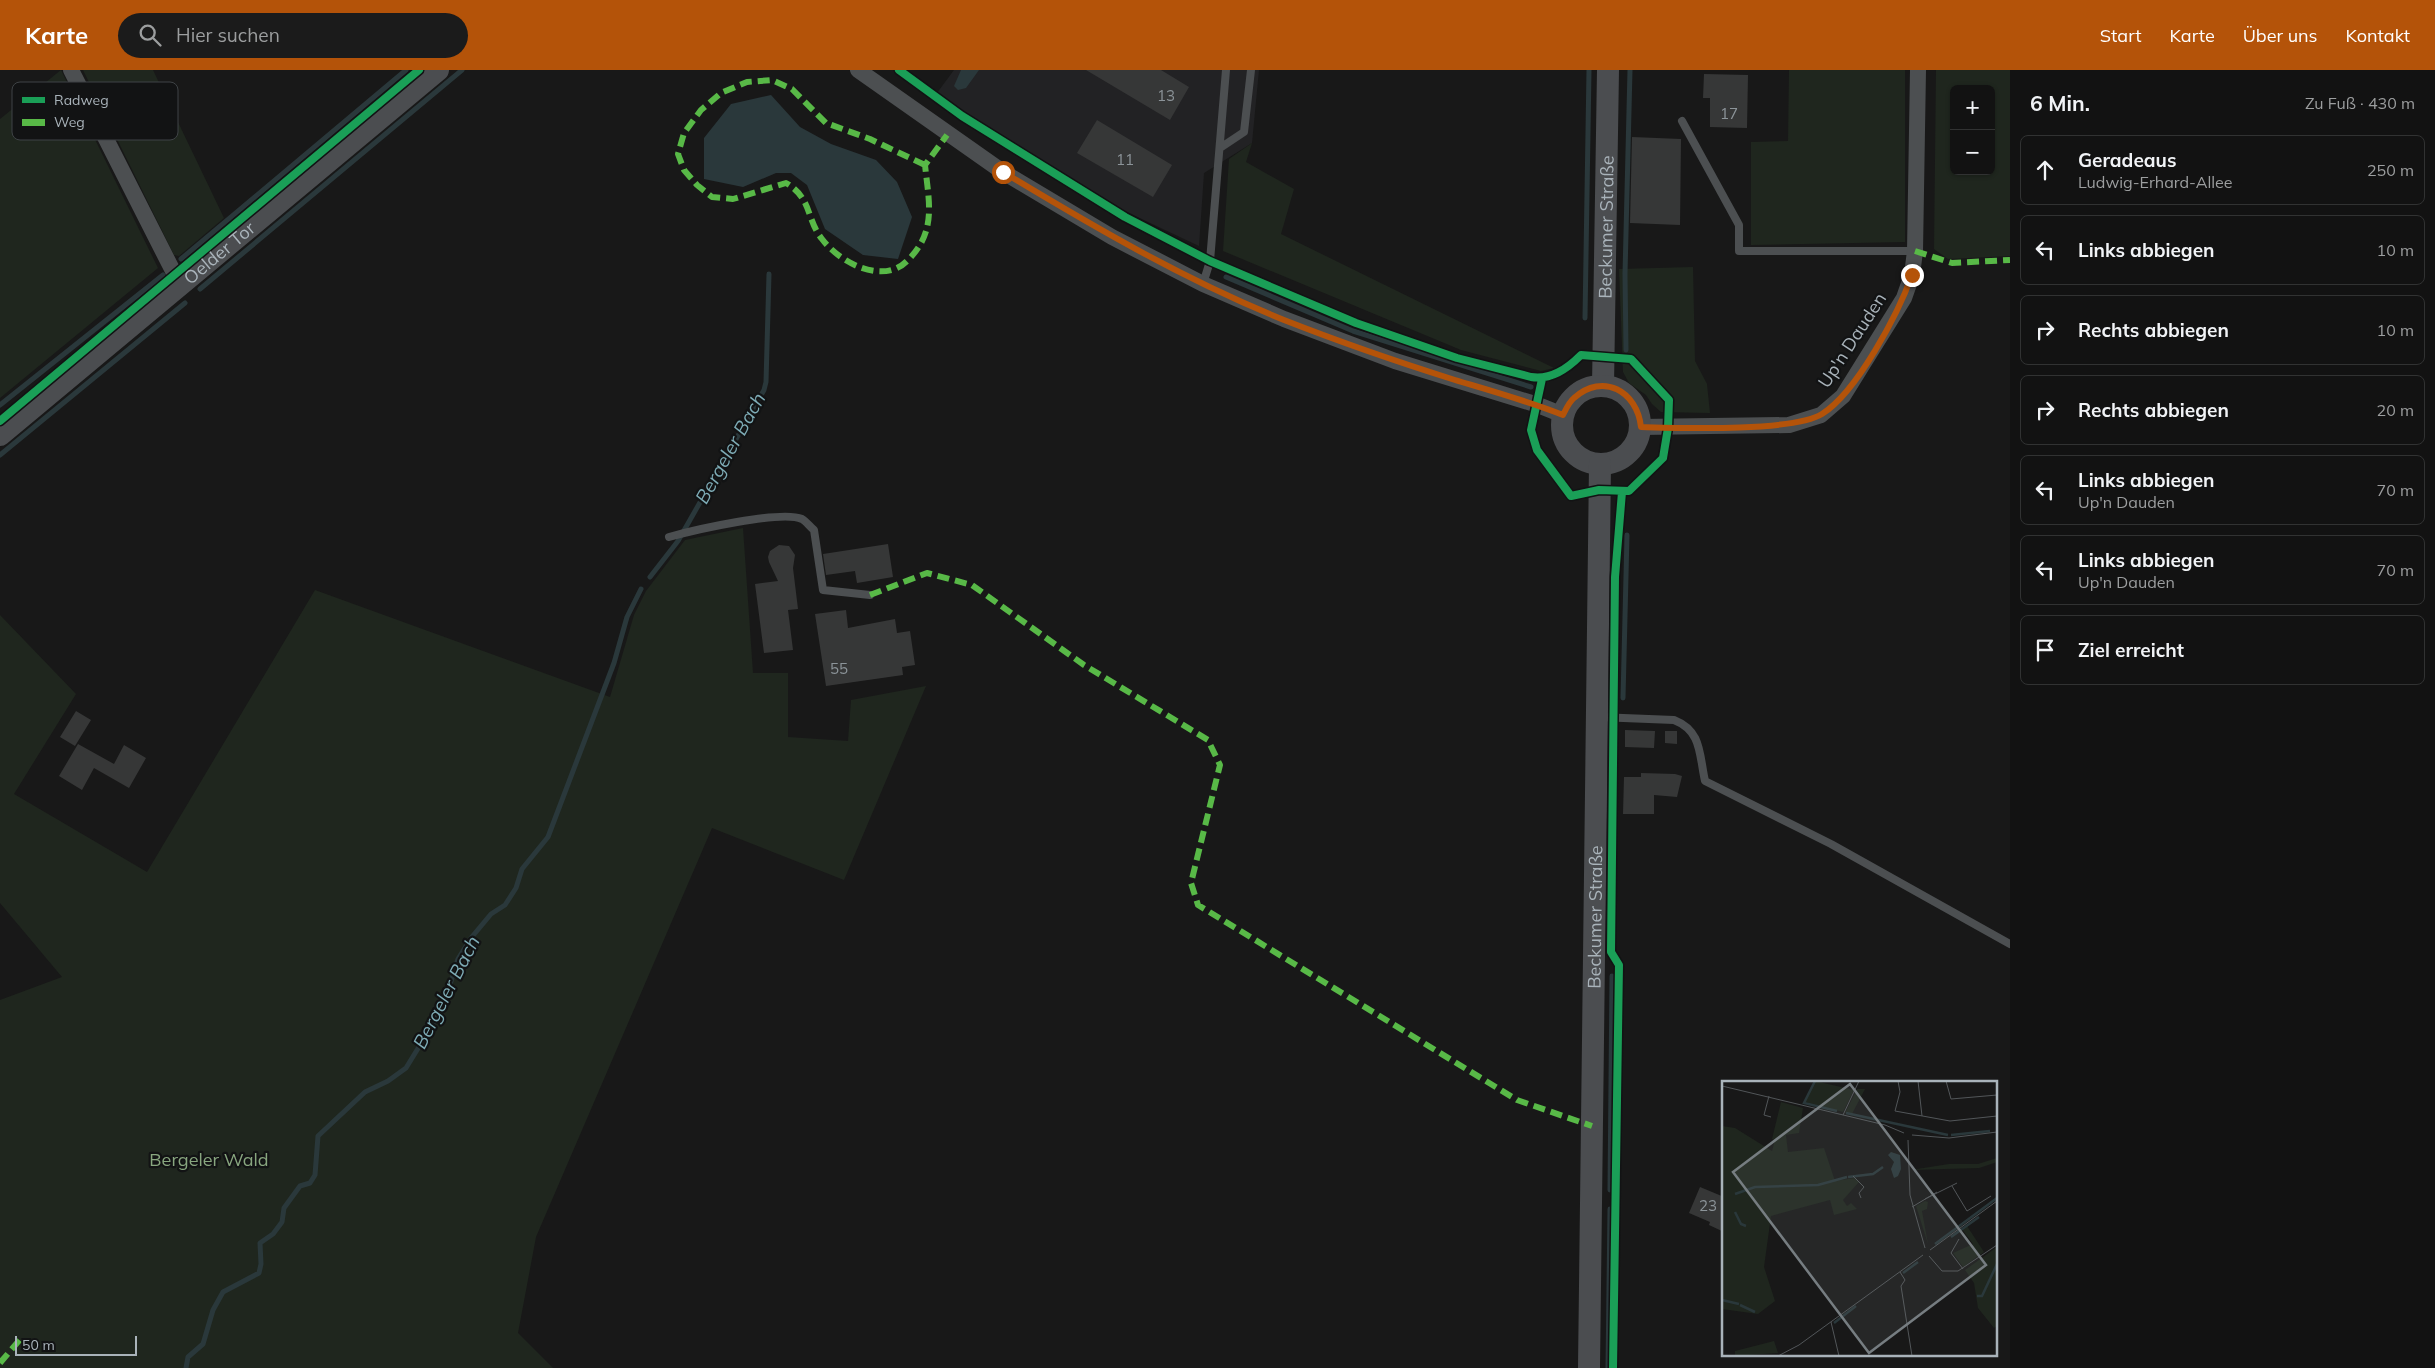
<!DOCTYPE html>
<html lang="de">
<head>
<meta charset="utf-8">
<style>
	body { margin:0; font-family:Mulish,sans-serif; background:#1b1b1b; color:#f1f3f6 }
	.controls { position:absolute; right:15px; top:15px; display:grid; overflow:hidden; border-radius:8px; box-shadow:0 1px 4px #0004 }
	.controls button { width:45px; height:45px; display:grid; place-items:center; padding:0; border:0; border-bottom:1px solid #313232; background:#121212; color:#f1f3f6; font:25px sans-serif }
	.scale { position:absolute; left:15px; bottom:12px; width:122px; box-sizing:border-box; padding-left:5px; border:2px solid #a9b3ba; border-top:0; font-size:14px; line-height:18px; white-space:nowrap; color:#a9b3ba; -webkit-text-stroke:4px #121314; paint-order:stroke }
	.stop { position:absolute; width:15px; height:15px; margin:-11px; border:4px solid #b45309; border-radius:50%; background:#fff }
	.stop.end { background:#b45309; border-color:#fff; box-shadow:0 1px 5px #0008 }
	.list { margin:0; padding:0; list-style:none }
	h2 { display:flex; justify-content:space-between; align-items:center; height:65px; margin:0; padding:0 20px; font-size:21px }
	h2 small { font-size:16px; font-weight:400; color:#9c9e9f }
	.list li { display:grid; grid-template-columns:32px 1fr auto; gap:15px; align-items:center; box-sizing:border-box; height:70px; margin:0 10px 10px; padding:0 10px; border:1px solid #313232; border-radius:8px }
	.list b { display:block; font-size:19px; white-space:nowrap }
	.list p { margin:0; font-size:16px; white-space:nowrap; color:#9c9e9f }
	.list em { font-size:16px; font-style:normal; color:#9c9e9f }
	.icon { flex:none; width:28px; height:28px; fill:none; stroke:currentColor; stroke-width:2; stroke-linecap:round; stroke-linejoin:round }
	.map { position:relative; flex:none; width:2010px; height:1298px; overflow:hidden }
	header { display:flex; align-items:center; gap:30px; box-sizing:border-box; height:70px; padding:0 25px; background:#b45309; color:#fff }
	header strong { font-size:24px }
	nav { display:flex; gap:28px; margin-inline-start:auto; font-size:18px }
	.search { width:350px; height:45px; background:#1b1b1b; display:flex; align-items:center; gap:12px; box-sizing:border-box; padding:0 18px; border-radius:28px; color:#9c9e9f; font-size:19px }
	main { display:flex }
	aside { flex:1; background:#121212 }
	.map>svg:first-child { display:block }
	.built { fill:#222224 }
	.green { fill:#1f261e; fill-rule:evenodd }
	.water { fill:#2a383b }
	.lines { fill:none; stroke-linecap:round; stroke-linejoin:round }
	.stream { stroke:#2a383b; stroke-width:5 }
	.building { fill:#363737 }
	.service { stroke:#4c4f51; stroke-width:8 }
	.minor { stroke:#4c4f51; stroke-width:16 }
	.secondary { stroke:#4b4d50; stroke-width:22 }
	.quiet { stroke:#58b947; stroke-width:6; stroke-dasharray:12 6; stroke-linecap:butt }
	.cycleway-casing { stroke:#121314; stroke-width:11 }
	.cycleway { stroke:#1a9f57; stroke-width:8 }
	.route { stroke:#b45309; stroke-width:6 }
	.labels { text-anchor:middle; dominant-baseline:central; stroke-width:4.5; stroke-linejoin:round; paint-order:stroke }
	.number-label { font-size:15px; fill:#8c9499 }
	.street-label { font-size:18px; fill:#a9b3ba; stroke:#121314 }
	.park-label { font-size:18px; fill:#88a67f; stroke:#121314 }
	.water-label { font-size:19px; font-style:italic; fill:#7eacb6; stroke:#121314 }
	.inset-river { fill:none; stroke:#2a383b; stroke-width:2.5 }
	.inset-road { fill:none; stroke:#525659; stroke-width:1 }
	.view { fill:#767d81; fill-opacity:0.15; stroke:#767d81; stroke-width:2.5 }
	.inset-edge { fill:none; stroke:#a9b3ba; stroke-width:2.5 }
	.key { fill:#121314; stroke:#3f4346; stroke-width:1 }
	.key-label { font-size:14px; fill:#a9b3ba }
</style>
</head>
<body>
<header>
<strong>Karte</strong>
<div class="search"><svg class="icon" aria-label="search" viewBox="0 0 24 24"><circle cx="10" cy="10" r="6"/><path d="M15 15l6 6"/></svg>Hier suchen</div>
<nav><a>Start</a><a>Karte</a><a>Über uns</a><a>Kontakt</a></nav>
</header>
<main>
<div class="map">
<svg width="2010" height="1298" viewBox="0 0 2010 1298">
	<rect width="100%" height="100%" fill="#181818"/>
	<path class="built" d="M954,0H1259L1252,73L1204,103L1199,176L1127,142L964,43L937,23Z"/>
	<path class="green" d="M61,0L158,198L0,328V49Z
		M83,0H153L224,148L179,186L174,185Z
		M1789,0H1905V172L1751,175V72L1788,71Z
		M1936,0H2010V186L1948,189L1934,179ZM1954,19H1991V101H1954Z
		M1252,73L1246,92L1294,119L1281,164L1554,298L1541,301L1461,280L1223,181L1229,89Z
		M1693,197L1695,291L1707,314L1710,343L1661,342L1652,334L1646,325L1629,313L1623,302L1619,199Z
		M743,458L753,603H788V667L848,671L851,630L926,616L844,810L712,758L536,1167L518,1263L553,1298H0V930L62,907L0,833V545L76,624L14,724L147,802L315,520L610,627L634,545L646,521L685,470Z"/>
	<path class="water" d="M961,0H979L966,18L958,20L954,16Z
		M771,25L800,57L831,74L876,90L897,112L912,147L898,189L863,185L825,159L807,115L791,103H776L743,117L704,109V68L731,34Z"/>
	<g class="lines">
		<path class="stream" d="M181,189L406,0
			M1226,207L1353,261L1531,317
			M200,219L462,0
			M1585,248L1589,0
			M1626,280L1625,204L1630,0
			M0,335L163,205
			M0,385L185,233
			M650,507L678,471L764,320L766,312L769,204
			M1623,628L1627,465
			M1610,1120L1612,906
			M186,1298L188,1287L203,1274L213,1240L223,1222L259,1203L261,1194L260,1173L273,1164L282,1152L284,1138L300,1116L310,1113L315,1105L318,1066L365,1022L388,1011L406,998L436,949L447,924L458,889L471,868L491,844L505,835L516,818L522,799L548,767L614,593L627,547L641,519
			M1608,1298L1610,1139"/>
	</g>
	<path class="building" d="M1086,0H1161L1189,17L1170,50Z
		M1704,4L1748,5L1747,58L1710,57V28H1703Z
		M1097,50L1172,95L1153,127L1077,83Z
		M1632,67L1681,69L1680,155L1630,153Z
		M888,474L893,507L857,513L855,501L826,505L823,484Z
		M779,475L789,476L795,485L793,498L798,539L788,540L793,580L764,583L755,514L778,511L769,492L768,487L770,481Z
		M846,540L848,558L895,549L897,563L910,561L915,595L902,597L903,605L826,616L815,544Z
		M76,641L91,650L75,676L60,667Z
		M1625,660L1655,661L1654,678L1625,677Z
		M1665,661H1677V674L1665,673Z
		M78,674L114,694L124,675L146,688L129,718L94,698L82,720L59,706Z
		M1641,703L1675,704L1682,706L1677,727L1654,725V744H1623L1624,707H1641Z
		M1700,1117L1724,1127V1162L1709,1155L1710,1152L1689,1143Z"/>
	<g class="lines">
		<path class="service" d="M1682,51L1739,155V181H1915
			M1220,78L1244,62L1251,0
			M1203,214L1210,191L1226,0
			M669,467C694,460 781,440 802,449C806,451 810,457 814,460L823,520L870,525
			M1598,647L1674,650C1702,661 1699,684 1705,711L1831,774L2010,874"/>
		<path class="minor" d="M71,0L175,205L183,215
			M858,0L1003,102L1112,167L1203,214L1284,249L1395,291L1538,335L1563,345
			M1641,357L1789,355L1821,345L1843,326L1904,228L1912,205L1915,181L1918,0"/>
		<g class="secondary">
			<path id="s1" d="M1603,316L1608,0"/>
			<circle cx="1601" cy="355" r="39"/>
			<path id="s2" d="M0,365L438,0"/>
			<path id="s3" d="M1589,1298L1600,394"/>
		</g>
		<path class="quiet" d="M925,95L870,69L826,53L792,19L772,10L747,12L721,23L701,40L684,63L678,84L684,100L697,115L712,127L733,129L786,113C812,128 806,149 822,169C840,193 883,215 907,191C937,162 929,133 925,95L947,65
			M1915,181L1952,193L2010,190
			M870,525L927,503L972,515L1084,595L1208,670L1220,695L1191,813L1198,835L1517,1030L1592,1056
			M0,1293L23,1266"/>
		<g class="cycleway-casing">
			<path id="cycleway" d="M899,0L962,46L1125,147L1210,191L1356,253L1457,288L1531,307C1551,310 1567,299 1581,285L1631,289L1669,330L1668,358L1663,388L1629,421L1599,420L1571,426L1537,380L1531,360L1542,309
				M0,351L419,0
				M1613,1298L1619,895L1611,882L1615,507L1622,422"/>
		</g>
		<use href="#cycleway" class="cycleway"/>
	</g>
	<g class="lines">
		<path class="route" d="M1003,102C1094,157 1185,210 1284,250C1340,272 1398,292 1455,310C1492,321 1528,331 1563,345C1566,339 1569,332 1574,328C1603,302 1637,321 1641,357C1679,358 1793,362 1822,344C1857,322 1898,244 1912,205"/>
	</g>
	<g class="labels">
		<g class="number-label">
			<text x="1166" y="25">13</text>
			<text x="1729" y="43">17</text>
			<text x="1125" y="89">11</text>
			<text x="839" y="598">55</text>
			<text x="1708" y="1135">23</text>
		</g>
		<g class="street-label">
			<text stroke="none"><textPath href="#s1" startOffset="159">Beckumer Straße</textPath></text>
			<text stroke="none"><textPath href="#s2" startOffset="285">Oelder Tor</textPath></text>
			<text transform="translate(1852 270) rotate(-57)">Up'n Dauden</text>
			<text stroke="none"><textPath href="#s3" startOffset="451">Beckumer Straße</textPath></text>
		</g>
		<g class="park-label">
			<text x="209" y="1089">Bergeler Wald</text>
		</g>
		<g class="water-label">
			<text transform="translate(730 378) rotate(-61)">Bergeler Bach</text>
			<text transform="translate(446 922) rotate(-63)">Bergeler Bach</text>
		</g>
	</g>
	<g transform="translate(1722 1011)">
		<rect width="275" height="275" fill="#181818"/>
		<path d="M93,0L132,9L121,31L83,21ZM135,8H143L130,33L123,32ZM59,21L81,27L77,52L64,54L66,71L102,67L113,100L132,97L137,101L121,119L125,125L129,122L135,128L112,134L108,119L49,135L42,186L53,220L36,233L0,228V45L13,47L50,70L53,59L50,58ZM275,77V81L257,87L189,89L227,83H256ZM203,120L206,121L205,128L200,130L206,163L194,125ZM245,145L262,171L241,186L231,172L251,163L240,148ZM275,166V245L272,247L256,227L252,202L243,189ZM52,260L56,272L13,275V270Z" fill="#1f261e"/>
		<path d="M169,71L178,74L179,88L176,95L172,97L169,88L172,81L166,74Z" fill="#2a383b"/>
		<path class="inset-river" d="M93,0L82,22L115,30M124,32L226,54M229,54L268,50M126,96L151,93L161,86M13,113L33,106L96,104L125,96M13,131L19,143L24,145M229,156L257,136M213,163L275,117M181,192L196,181M255,215H260L275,183M0,219L17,223M18,224L33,231M112,242L134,225"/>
		<path class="inset-road" d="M176,0L178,11L173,30L228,40L275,35M196,0L200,35M224,0L229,18L275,14M0,5L163,44L182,52M47,15L42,34L49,36M121,34L137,0M190,54L227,57L275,51M186,59L188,114L203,167M131,95L142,106L137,112L139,117M230,105L245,130L269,115M203,118L235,102M190,126L215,111M237,158L229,172L241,188M208,169L275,120M207,175L220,190H236L275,164M178,191L183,199L179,205L190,275M109,241L117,275M56,275L77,264L201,174"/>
		<path class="view" d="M128,3L264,184L147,272L11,91Z"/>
		<rect width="275" height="275" class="inset-edge"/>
	</g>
	<rect x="12" y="12" width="166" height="58" rx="8" class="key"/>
	<rect x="22" y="27" width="23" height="6" fill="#1a9f57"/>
	<rect x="22" y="49" width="23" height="7" fill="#58b947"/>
	<g class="key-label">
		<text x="54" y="35">Radweg</text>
		<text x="54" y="57">Weg</text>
	</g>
</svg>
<div class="controls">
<button>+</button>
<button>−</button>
</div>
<div class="scale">50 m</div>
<div class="stop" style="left:1003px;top:102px"></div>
<div class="stop end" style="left:1912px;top:205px"></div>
</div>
<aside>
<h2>6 Min.<small>Zu Fuß · 430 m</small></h2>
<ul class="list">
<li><svg class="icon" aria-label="ahead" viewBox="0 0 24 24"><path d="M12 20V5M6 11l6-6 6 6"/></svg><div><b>Geradeaus</b><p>Ludwig-Erhard-Allee</p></div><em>250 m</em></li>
<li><svg class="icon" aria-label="left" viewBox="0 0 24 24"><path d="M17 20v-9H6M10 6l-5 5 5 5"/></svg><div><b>Links abbiegen</b></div><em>10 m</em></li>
<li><svg class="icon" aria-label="right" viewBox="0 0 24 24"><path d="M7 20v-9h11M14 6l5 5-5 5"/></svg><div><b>Rechts abbiegen</b></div><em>10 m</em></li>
<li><svg class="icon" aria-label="right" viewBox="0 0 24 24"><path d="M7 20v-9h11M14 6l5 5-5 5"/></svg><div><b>Rechts abbiegen</b></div><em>20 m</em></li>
<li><svg class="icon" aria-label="left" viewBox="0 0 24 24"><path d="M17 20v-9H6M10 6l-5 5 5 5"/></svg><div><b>Links abbiegen</b><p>Up'n Dauden</p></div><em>70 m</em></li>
<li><svg class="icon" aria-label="left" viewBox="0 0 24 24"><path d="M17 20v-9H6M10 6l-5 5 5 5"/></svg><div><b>Links abbiegen</b><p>Up'n Dauden</p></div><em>70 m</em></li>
<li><svg class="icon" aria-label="arrive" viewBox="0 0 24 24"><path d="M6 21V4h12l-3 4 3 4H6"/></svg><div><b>Ziel erreicht</b></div></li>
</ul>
</aside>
</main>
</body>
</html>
